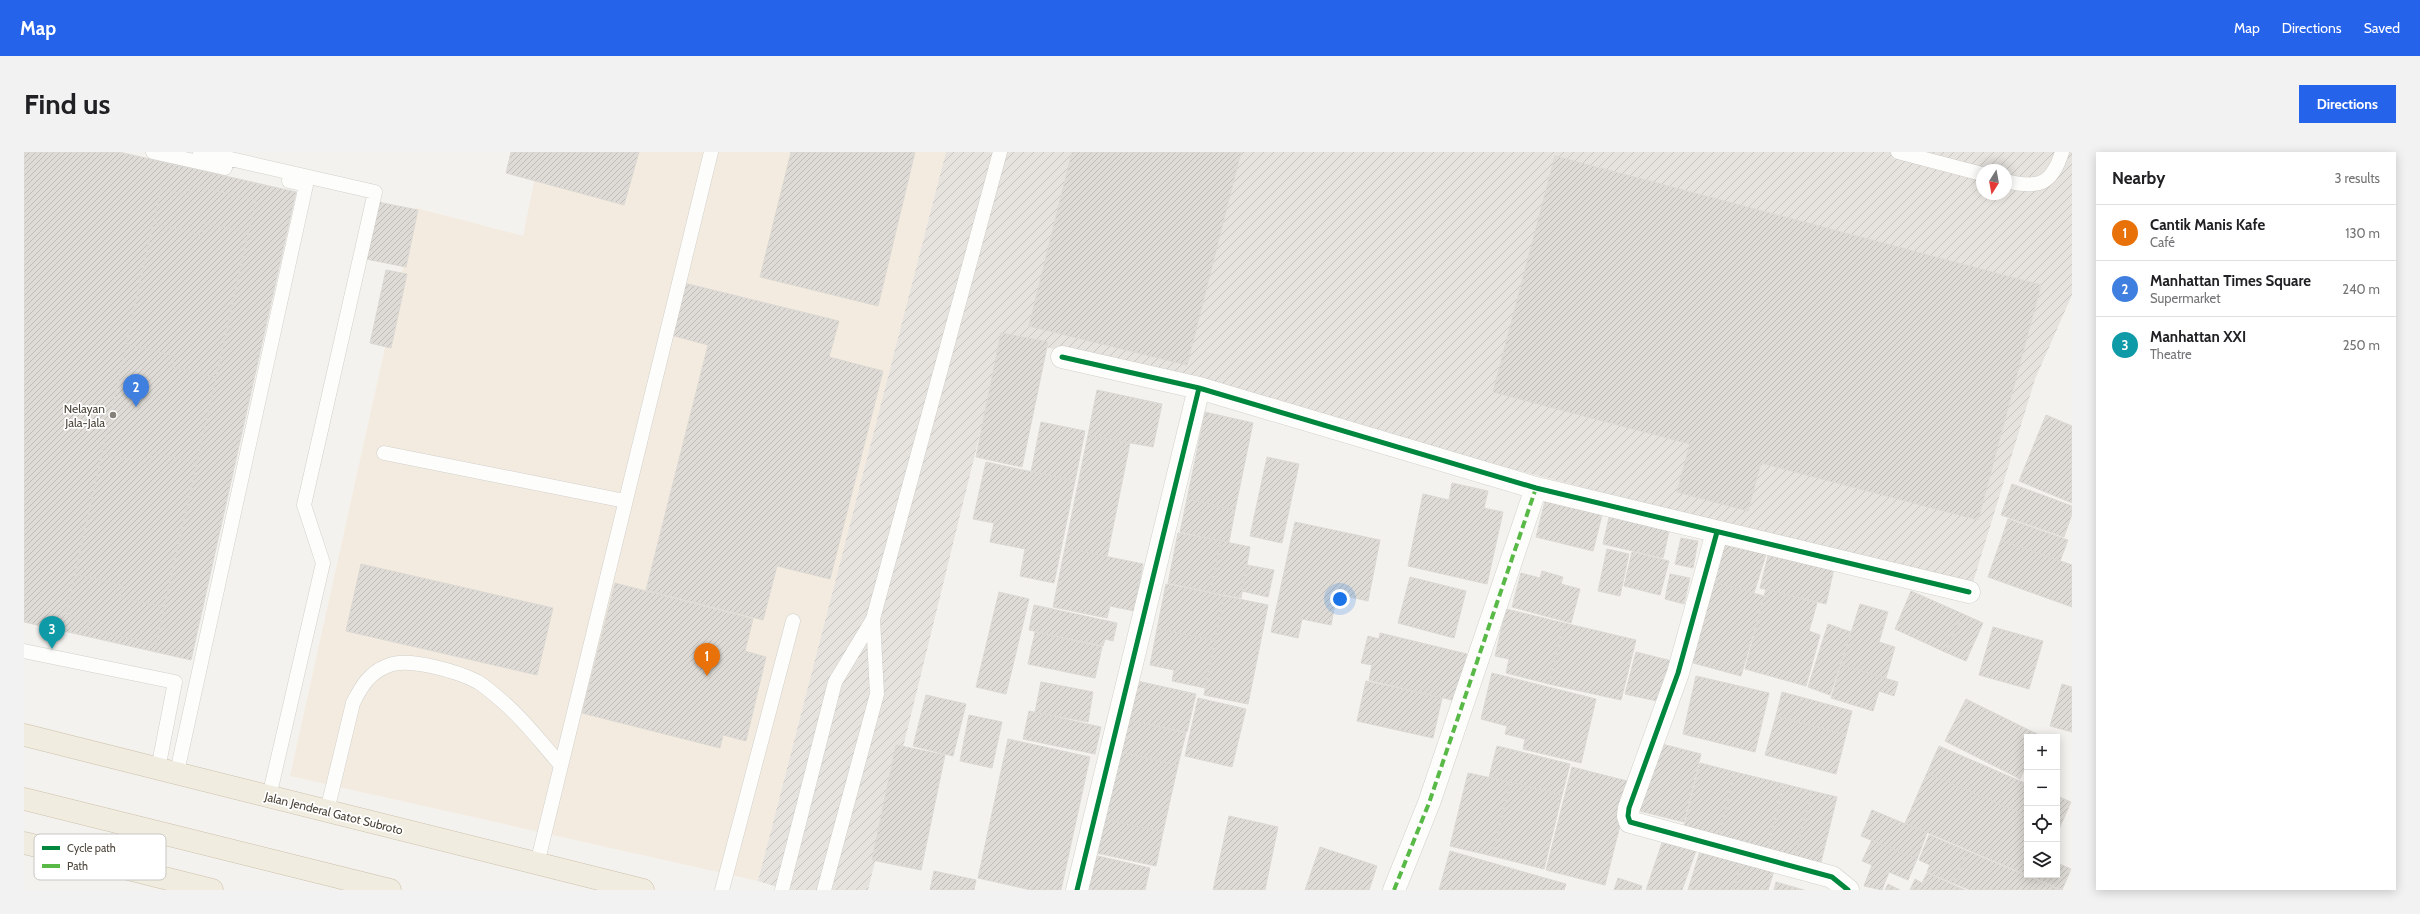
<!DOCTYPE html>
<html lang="en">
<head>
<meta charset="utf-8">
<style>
	body { margin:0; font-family:Cabin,sans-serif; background:#f2f2f2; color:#202124 }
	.controls { position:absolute; right:12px; bottom:12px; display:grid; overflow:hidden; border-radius:0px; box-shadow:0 2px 10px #0003 }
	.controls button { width:36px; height:36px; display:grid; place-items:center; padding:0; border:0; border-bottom:1px solid #e0e0e0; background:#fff; color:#202124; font:20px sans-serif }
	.compass { position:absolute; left:1952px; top:12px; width:36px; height:36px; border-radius:50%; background:#fff; box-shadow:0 2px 10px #0003; rotate:191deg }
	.you { position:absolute; left:1316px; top:447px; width:14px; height:14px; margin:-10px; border:3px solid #fff; border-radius:50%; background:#1a73e8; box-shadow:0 0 0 6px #1a73e833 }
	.badge { display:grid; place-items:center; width:26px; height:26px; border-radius:50%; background:#2563eb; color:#fff; font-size:13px; font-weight:700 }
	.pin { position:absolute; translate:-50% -33px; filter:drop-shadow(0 1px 2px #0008) }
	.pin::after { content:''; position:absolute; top:21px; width:14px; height:12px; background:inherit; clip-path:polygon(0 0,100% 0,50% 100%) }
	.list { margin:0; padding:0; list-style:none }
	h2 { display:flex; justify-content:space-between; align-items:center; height:52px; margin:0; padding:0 16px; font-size:17px }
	h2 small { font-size:13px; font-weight:400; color:#757577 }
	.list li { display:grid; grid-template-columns:26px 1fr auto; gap:12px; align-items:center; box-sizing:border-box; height:56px; padding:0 16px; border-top:1px solid #e0e0e0 }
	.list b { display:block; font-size:15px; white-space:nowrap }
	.list p { margin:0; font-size:13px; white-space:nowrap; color:#757577 }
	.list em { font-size:13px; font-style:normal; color:#757577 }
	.icon { flex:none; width:22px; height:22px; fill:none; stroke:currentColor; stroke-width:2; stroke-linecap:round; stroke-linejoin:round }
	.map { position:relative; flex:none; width:2048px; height:738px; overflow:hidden; border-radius:0px }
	header { display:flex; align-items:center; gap:24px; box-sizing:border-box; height:56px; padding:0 20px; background:#2563eb; color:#fff }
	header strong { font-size:19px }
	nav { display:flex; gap:22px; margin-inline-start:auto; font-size:14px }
	.intro { display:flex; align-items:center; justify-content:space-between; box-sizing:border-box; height:96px; padding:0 24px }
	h1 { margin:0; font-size:28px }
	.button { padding:10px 18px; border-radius:0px; background:#2563eb; color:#fff; font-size:14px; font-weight:700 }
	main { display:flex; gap:24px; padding:0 24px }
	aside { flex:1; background:#fff; border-radius:0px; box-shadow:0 2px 10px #0003 }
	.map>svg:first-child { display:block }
	.commercial { fill:#f3ebdf }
	.industrial { fill:url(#industrial-furrows); fill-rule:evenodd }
	.building { fill:url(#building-hatch); stroke:#dcd9d4 }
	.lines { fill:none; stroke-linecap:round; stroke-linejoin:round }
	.service-casing { stroke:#d2d0cb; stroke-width:15 }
	.minor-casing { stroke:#d2d0cb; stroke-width:23 }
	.trunk-casing { stroke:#ccbfa9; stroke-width:23 }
	.service { stroke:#fdfdfc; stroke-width:14 }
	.minor { stroke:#fdfdfc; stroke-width:22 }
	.trunk { stroke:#f0ece0; stroke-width:22 }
	.quiet { stroke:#58b947; stroke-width:4; stroke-dasharray:8 4; stroke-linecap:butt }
	.cycleway-casing { stroke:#fff; stroke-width:8 }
	.cycleway { stroke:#00873e; stroke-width:5 }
	.poi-dot { fill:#868178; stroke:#fff; stroke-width:1.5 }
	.labels { text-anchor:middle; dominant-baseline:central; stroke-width:3.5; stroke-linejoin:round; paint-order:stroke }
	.poi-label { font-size:12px; fill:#4b4439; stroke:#fff; text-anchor:end }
	.street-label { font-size:12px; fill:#4b4439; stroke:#fff }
	.key { fill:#fff; stroke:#c9c7c4; stroke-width:1 }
	.key-label { font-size:11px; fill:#4b4439 }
</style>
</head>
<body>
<header>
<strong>Map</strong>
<nav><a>Map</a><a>Directions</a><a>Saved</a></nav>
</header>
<div class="intro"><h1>Find us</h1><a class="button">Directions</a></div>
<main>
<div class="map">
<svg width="2048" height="738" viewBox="0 0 2048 738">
	<defs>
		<pattern id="industrial-furrows" width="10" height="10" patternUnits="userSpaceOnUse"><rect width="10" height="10" fill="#e6e2de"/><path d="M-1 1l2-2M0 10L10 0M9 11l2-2" fill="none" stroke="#c7c3bf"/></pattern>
		<pattern id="building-hatch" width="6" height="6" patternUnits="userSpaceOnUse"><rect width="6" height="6" fill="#dedbd6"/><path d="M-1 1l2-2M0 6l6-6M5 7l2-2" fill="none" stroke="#c0bdb8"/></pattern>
	</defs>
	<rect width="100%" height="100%" fill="#f4f2ee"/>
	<path class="commercial" d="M516,0H922L734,729L266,624L392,56L499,84Z"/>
	<path class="industrial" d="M922,0H2048V143L2011,227L1947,437L980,184L844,738H763L734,729ZM1958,18H1982V42H1958Z"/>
	<path class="building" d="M0,0H95L272,40L167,508L0,470Z
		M487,0H615L600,53L482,21Z
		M767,0H891L854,154L736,125Z
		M1048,0H1217L1163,213L1005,174Z
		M1531,4L2017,133L1954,368L1737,311L1724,359L1653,340L1666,292L1469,240Z
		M166,33L232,48L132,492L64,477L65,468L42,463L137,37L165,43Z
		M354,50L394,58L382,115L342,107Z
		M129,71L178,83L181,71L224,81L192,225L148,215L151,204L102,192Z
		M362,118L383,122L367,196L346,191Z
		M660,131L815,169L805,205L859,219L806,427L753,414L739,468L622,438L684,193L647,183Z
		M977,181L1024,190L998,315L952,305Z
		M1073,238L1138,252L1129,295L1064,283Z
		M1181,260L1229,271L1211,358L1163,347Z
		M2022,263L2048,274V351L1995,329Z
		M1017,270L1061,279L1051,329L1007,320Z
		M1064,283L1106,291L1083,405L1041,396Z
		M128,300L173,311L140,455L96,445L99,433L51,422L78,301L126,312Z
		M1243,305L1275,312L1258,391L1226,384Z
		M962,310L1051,329L1030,431L996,424L1001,397L966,390L970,371L949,367Z
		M1428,331L1464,339L1460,356L1479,360L1463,432L1384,414L1399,342L1425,348Z
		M1988,332L2048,354V362L2040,385L1977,363Z
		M1522,345L1579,359L1569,399L1512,385Z
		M1163,347L1211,358L1205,390L1156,380Z
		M1586,361L1646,375L1639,406L1579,392Z
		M1984,367L2044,388L2036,409L1977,388Z
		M1271,370L1356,388L1344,449L1313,442L1307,473L1278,467L1274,486L1247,480Z
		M1154,381L1197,389L1186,440L1144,431Z
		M1698,383L1744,396L1730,441L1685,429Z
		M1657,386L1674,389L1669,416L1651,412Z
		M1977,388L2048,413V455L1964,425Z
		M1197,389L1226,395L1217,446L1186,440Z
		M1041,396L1119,412L1110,459L1086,454L1083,466L1029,455Z
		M1746,396L1811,412L1802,452L1736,436Z
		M1583,397L1605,402L1596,444L1574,439Z
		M1608,400L1645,409L1636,443L1600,434Z
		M337,412L529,456L513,523L322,479Z
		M1223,413L1250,418L1244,445L1218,439Z
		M1518,419L1539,425L1537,432L1556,437L1547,471L1488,455L1497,421L1516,426Z
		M1646,422L1666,426L1660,452L1641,447Z
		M1386,425L1442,439L1430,486L1374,471Z
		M1685,429L1740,444L1717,524L1662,509Z
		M591,431L729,467L721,499L742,505L722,589L699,583L696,596L558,561Z
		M1142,432L1200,444L1191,488L1133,477Z
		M1742,437L1793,451L1785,479L1796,483L1782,534L1721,517Z
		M1887,439L1939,462L1921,500L1871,477Z
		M975,440L1005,447L982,542L952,535Z
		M1200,444L1244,453L1224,552L1180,543Z
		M1836,452L1864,460L1855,490L1871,495L1862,526L1817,513Z
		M1010,453L1093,471L1089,489L1081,487L1079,494L1005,478Z
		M1482,457L1540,471L1525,532L1482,521L1485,507L1471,504Z
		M1939,462L1959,471L1942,509L1921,500Z
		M1540,471L1612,488L1597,548L1525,532Z
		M1804,472L1827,480L1806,543L1784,535Z
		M1969,475L2019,489L2005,537L1955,523Z
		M1133,477L1191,488L1181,536L1148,529L1150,518L1126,513Z
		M1011,480L1078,495L1071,526L1004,512Z
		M1356,481L1443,502L1432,549L1345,528L1348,513L1337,511L1344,484L1355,487Z
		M1612,500L1656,511L1653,523L1641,521L1633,549L1601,542Z
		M1817,513L1874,530L1870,544L1855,539L1849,559L1807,546Z
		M1468,521L1572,547L1557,611L1499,597L1501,587L1481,582L1483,574L1457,567Z
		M1672,524L1745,541L1731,600L1659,582Z
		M1113,529L1172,542L1163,580L1104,568Z
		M1342,529L1418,546L1409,586L1333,569Z
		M1017,530L1069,540L1064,570L1011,560Z
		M2038,532L2048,535V580L2026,574Z
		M1758,540L1828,559L1822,583L1752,564Z
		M902,543L942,552L929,604L889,594Z
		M1174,546L1222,557L1208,615L1161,604Z
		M1942,547L2017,584L2003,585V612L1996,627L1921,589Z
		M1005,559L1077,575L1071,602L999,587Z
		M945,563L978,570L968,616L936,609Z
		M1752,564L1822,583L1812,622L1741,603Z
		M1103,568L1162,581L1154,613L1096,600Z
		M984,587L1066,605L1037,738H1007L954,726Z
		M1630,590L1677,602L1660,670L1612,658Z
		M872,593L921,603L897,718L848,708Z
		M1473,594L1546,612L1538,643L1465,625Z
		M1915,594L2003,632V664L1903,621Z
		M1090,599L1154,613L1139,680L1076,666Z
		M1676,611L1711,620L1694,688L1659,679Z
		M1548,615L1607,630L1581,733L1522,718Z
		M1711,620L1760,632L1743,700L1694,688Z
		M1444,621L1486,630L1468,704L1426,694Z
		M1903,621L2003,664V723L1881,671Z
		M1486,630L1538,643L1520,717L1468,704Z
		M1760,632L1788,639L1770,707L1743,700Z
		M1788,639L1813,645L1796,714L1770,707Z
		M2033,644L2047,650L2035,677L2033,676Z
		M1848,658L1903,681L1893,707L1837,684Z
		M1205,664L1254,675L1241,738H1189Z
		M1076,666L1139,680L1132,714L1068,700Z
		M1905,683L1943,699L1929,731L1903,720L1906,713L1895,708Z
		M1640,685L1673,696L1658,738H1622Z
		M1848,688L1893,707L1884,728L1865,720L1858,738L1840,734L1848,713L1838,709Z
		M1296,695L1353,714L1345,738H1281Z
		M1426,699L1542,732L1540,738H1415Z
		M1676,699L1717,710L1710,738H1664Z
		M1943,699L2036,738H1946L1929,731Z
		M1065,702L1126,716L1121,738H1056Z
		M1717,710L1750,719L1744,738H1710Z
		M2033,711L2047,717L2038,738L2004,723H2033Z
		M910,719L952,728L950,738H906Z
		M1903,721L1941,738H1886L1891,727L1898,731Z
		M1594,726L1618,734L1617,738H1590Z
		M1752,730L1780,738H1750Z
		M1864,732L1876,738H1861Z"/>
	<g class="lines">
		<g class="service-casing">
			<path id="service" d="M129,0L201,16
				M176,0L351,40L280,353L299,411L245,645
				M1874,0L1958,22
				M1982,29C2014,37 2028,33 2038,0
				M360,301L601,349
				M0,499L151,530L134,617
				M153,620L282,33L265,29
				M303,659L329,551C337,535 345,521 363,514C383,504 435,520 454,530C462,535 471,543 478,549C500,567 518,592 536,612
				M513,712L687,0
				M698,738L769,469
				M758,738L811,530L849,467L976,0
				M800,738L853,542L849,467"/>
		</g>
		<g class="minor-casing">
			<path id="minor" d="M1038,205L1175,236L1512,336L1945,440
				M1693,380L1654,521L1605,656L1604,664L1606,670L1808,725L1824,738
				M1053,738L1175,236
				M1370,738L1405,651L1512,336"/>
		</g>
		<g class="trunk-casing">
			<path id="trunk" d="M0,583L619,738
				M0,647L366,738
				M0,691L188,738"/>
		</g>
		<use href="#service" class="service"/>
		<use href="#minor" class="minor"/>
		<use href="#trunk" class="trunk"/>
		<path class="quiet" d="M1370,738L1405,651L1512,336"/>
		<g class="cycleway-casing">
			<path id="cycleway" d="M1038,205L1175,236L1512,336L1945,440
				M1693,380L1654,521L1605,656L1604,664L1606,670L1808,725L1824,738
				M1053,738L1175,236"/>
		</g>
		<use href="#cycleway" class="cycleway"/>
	</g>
	<circle class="poi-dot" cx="89" cy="263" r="4"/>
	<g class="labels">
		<g class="poi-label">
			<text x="81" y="256">Nelayan<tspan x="81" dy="14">Jala-Jala</tspan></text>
		</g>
		<g class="street-label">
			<text transform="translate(310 661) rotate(14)">Jalan Jenderal Gatot Subroto</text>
		</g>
	</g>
	<rect x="10" y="682" width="132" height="46" rx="6" class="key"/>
	<rect x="18" y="694" width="18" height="4" fill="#00873e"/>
	<rect x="18" y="712" width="18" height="4" fill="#58b947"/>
	<g class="key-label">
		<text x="43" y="700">Cycle path</text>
		<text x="43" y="718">Path</text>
	</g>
</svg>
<div class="controls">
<button>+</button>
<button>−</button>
<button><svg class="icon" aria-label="locate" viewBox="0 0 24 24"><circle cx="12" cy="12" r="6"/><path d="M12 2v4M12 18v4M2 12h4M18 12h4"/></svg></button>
<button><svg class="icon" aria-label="layers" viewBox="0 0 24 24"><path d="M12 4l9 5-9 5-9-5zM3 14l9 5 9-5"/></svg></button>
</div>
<svg class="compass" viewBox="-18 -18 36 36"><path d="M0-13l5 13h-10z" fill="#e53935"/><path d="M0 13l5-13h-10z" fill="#757577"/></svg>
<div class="you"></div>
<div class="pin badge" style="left:683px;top:524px;background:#e8710a">1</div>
<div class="pin badge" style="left:112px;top:255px;background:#3f7fe0">2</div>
<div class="pin badge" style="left:28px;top:497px;background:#0f9aa8">3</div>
</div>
<aside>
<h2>Nearby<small>3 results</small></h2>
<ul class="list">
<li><span class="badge" style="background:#e8710a">1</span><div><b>Cantik Manis Kafe</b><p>Café</p></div><em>130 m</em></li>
<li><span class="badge" style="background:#3f7fe0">2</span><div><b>Manhattan Times Square</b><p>Supermarket</p></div><em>240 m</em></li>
<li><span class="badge" style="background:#0f9aa8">3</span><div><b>Manhattan XXI</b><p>Theatre</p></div><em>250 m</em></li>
</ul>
</aside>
</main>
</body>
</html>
